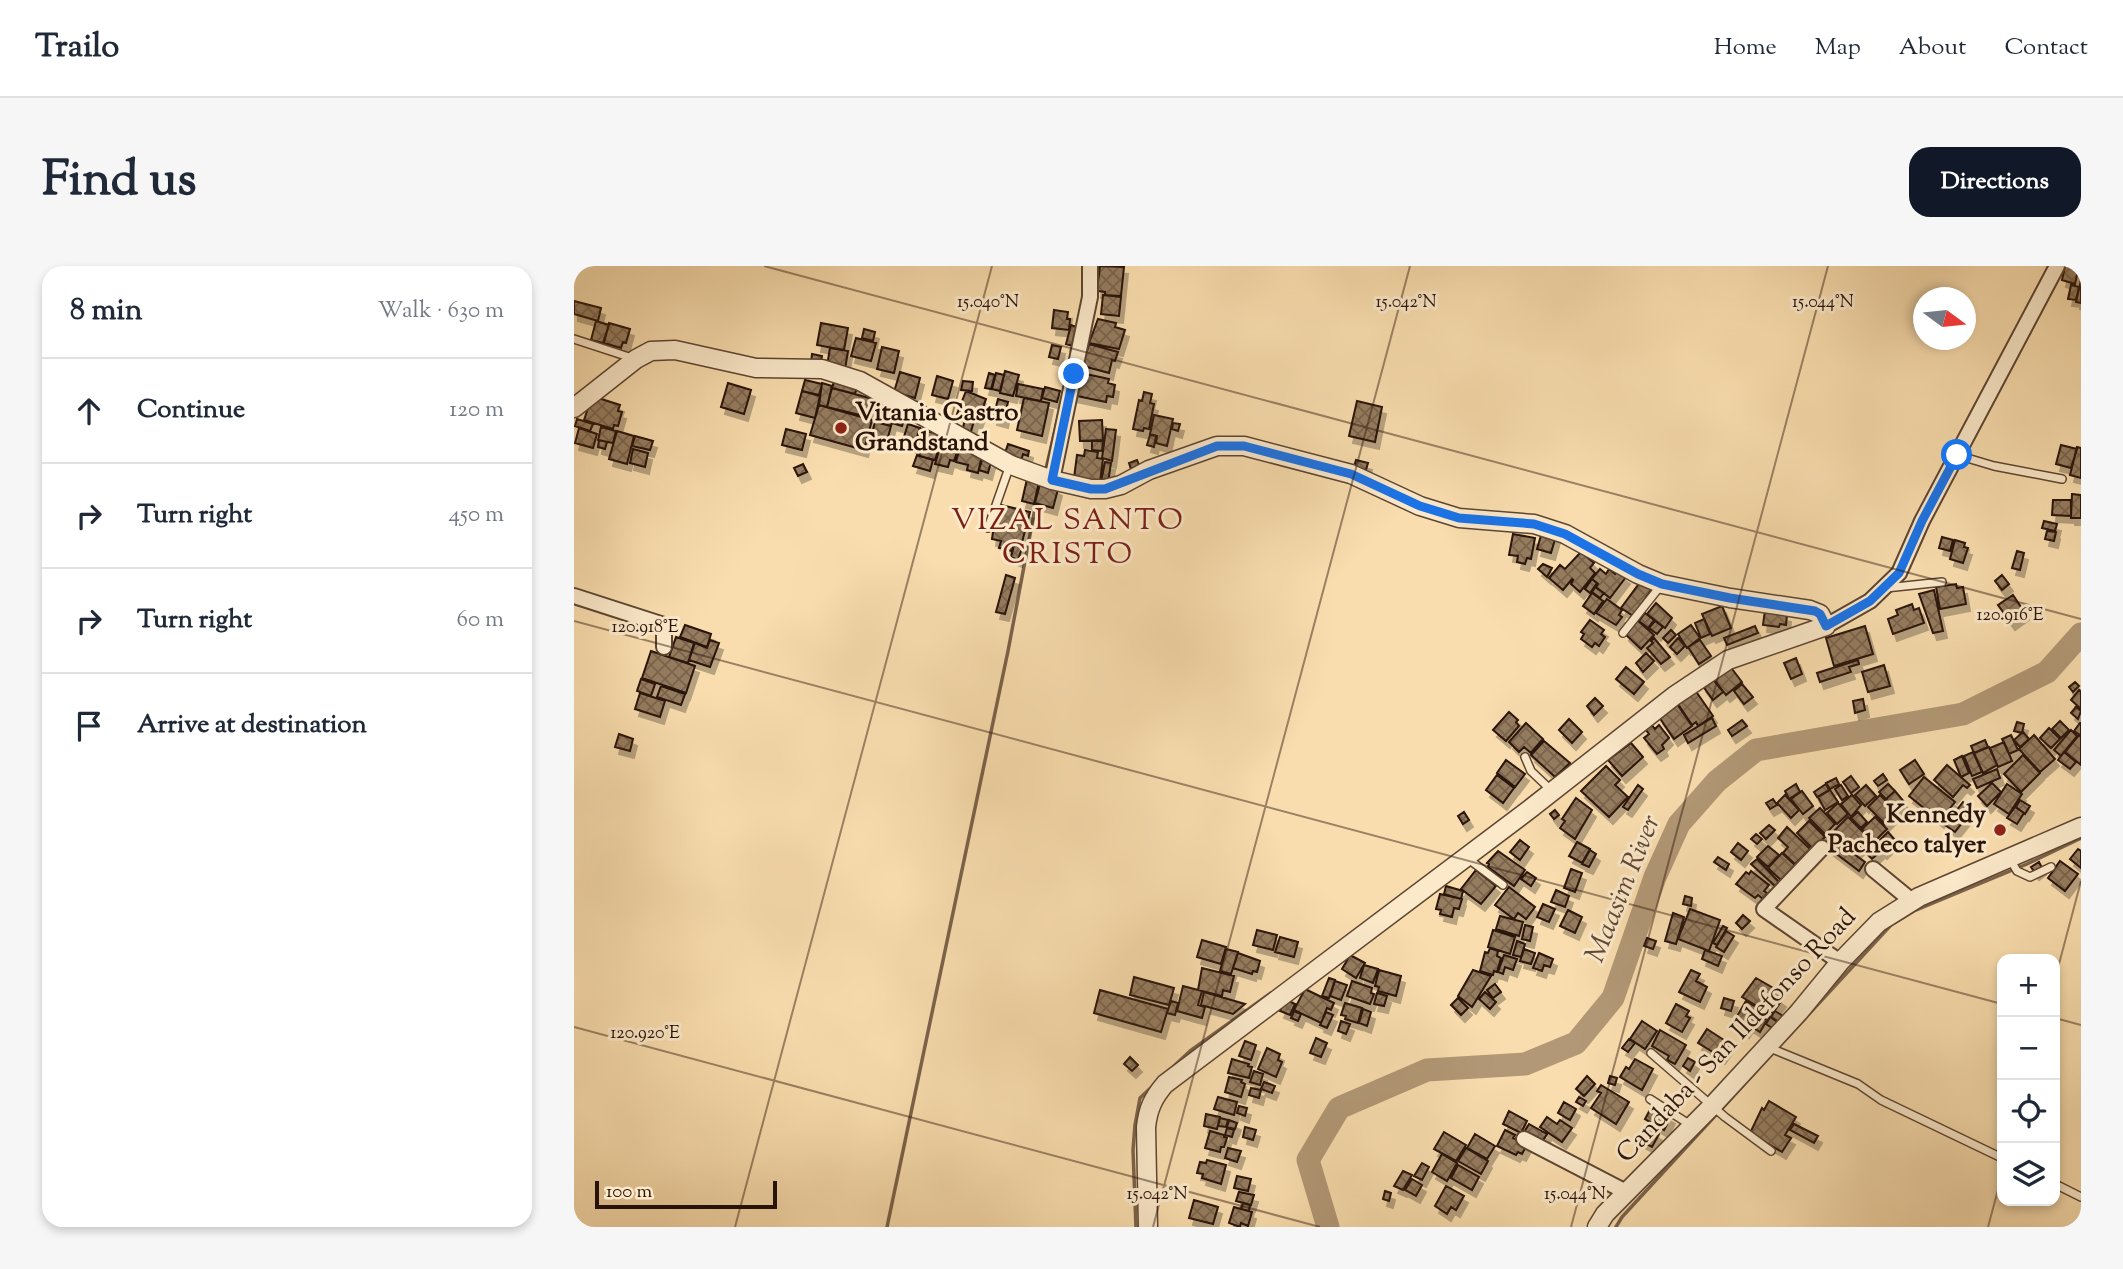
<!DOCTYPE html>
<html lang="en">
<head>
<meta charset="utf-8">
<style>
	body { margin:0; font-family:"Sorts Mill Goudy",serif; background:#f6f6f7; color:#1f2937 }
	.controls { position:absolute; right:21px; bottom:21px; display:grid; overflow:hidden; border-radius:14px; box-shadow:0 4px 10px #0003 }
	.controls button { width:63px; height:63px; display:grid; place-items:center; padding:0; border:0; border-bottom:2px solid #e0e1e3; background:#fff; color:#1f2937; font:35px sans-serif }
	.compass { position:absolute; left:1339px; top:21px; width:63px; height:63px; border-radius:50%; background:#fff; box-shadow:0 4px 10px #0003; rotate:105deg }
	.scale { position:absolute; left:21px; bottom:18px; width:182px; box-sizing:border-box; padding-left:7px; border:4px solid #291208; border-top:0; font-size:19px; line-height:24px; white-space:nowrap; color:#291208; -webkit-text-stroke:5px #fbe9ca; paint-order:stroke }
	.stop { position:absolute; width:21px; height:21px; margin:-16px; border:5px solid #1a73e8; border-radius:50%; background:#fff }
	.stop.end { background:#1a73e8; border-color:#fff; box-shadow:0 2px 7px #0008 }
	.list { margin:0; padding:0; list-style:none }
	h2 { display:flex; justify-content:space-between; align-items:center; height:91px; margin:0; padding:0 28px; font-size:30px }
	h2 small { font-size:23px; font-weight:400; color:#747a83 }
	.list li { display:grid; grid-template-columns:46px 1fr auto; gap:21px; align-items:center; box-sizing:border-box; height:105px; padding:0 28px; border-top:2px solid #e0e1e3 }
	.list b { display:block; font-size:26px; white-space:nowrap }
	.list em { font-size:23px; font-style:normal; color:#747a83 }
	.icon { flex:none; width:38px; height:38px; fill:none; stroke:currentColor; stroke-width:2; stroke-linecap:round; stroke-linejoin:round }
	.map { position:relative; flex:none; width:1507px; height:961px; overflow:hidden; border-radius:21px }
	header { display:flex; align-items:center; gap:42px; box-sizing:border-box; height:98px; padding:0 35px; background:#fff; border-bottom:2px solid #e0e1e3 }
	header strong { font-size:33px }
	nav { display:flex; gap:38px; margin-inline-start:auto; font-size:24px }
	.intro { display:flex; align-items:center; justify-content:space-between; box-sizing:border-box; height:168px; padding:0 42px }
	h1 { margin:0; font-size:49px }
	.button { padding:18px 32px; border-radius:21px; background:#111827; color:#fff; font-size:24px; font-weight:700 }
	main { display:flex; gap:42px; padding:0 42px }
	aside { flex:1; background:#fff; border-radius:21px; box-shadow:0 4px 10px #0003 }
	.map>svg:first-child { display:block }
	.lines { fill:none; stroke-linecap:round; stroke-linejoin:round }
	.stream { stroke:#7b624a; stroke-width:3.5 }
	.river { stroke:#b29876; stroke-width:23 }
	.building { fill:url(#building-cross-hatch); stroke:#291208; stroke-width:2; filter:url(#shadow) }
	.service-casing { stroke:#5d4532; stroke-width:10 }
	.minor-casing { stroke:#5d4532; stroke-width:18 }
	.tertiary-casing { stroke:#5d4532; stroke-width:21 }
	.service { stroke:#fbe9ca; stroke-width:7 }
	.minor { stroke:#fbe9ca; stroke-width:14 }
	.tertiary { stroke:#fbe9ca; stroke-width:18 }
	.route { stroke:#1a73e8; stroke-width:9 }
	.ticks { fill:none; stroke:#291208; stroke-width:2; stroke-opacity:0.45 }
	.poi-dot { fill:#8f2418; stroke:#fbe9ca; stroke-width:2.5 }
	.labels { text-anchor:middle; dominant-baseline:central; stroke-width:6; stroke-linejoin:round; paint-order:stroke }
	.poi-label { font-size:26px; font-weight:bold; fill:#291208; stroke:#fbe9ca; text-anchor:start }
	.street-label { font-size:26px; fill:#291208; stroke:#fbe9ca }
	.water-label { font-size:28px; font-style:italic; fill:#604834; stroke:#fbe9ca }
	.quarter-label { font-size:30px; letter-spacing:2px; fill:#7a1f14; stroke:#fbe9ca }
	.ticks-label { font-size:18px; text-anchor:middle; fill:#291208; stroke:#fbe9ca; stroke-width:6; stroke-linejoin:round; paint-order:stroke }
</style>
</head>
<body>
<header>
<strong>Trailo</strong>
<nav><a>Home</a><a>Map</a><a>About</a><a>Contact</a></nav>
</header>
<div class="intro"><h1>Find us</h1><a class="button">Directions</a></div>
<main>
<aside>
<h2>8 min<small>Walk · 630 m</small></h2>
<ul class="list">
<li><svg class="icon" aria-label="ahead" viewBox="0 0 24 24"><path d="M12 20V5M6 11l6-6 6 6"/></svg><div><b>Continue</b></div><em>120 m</em></li>
<li><svg class="icon" aria-label="right" viewBox="0 0 24 24"><path d="M7 20v-9h11M14 6l5 5-5 5"/></svg><div><b>Turn right</b></div><em>450 m</em></li>
<li><svg class="icon" aria-label="right" viewBox="0 0 24 24"><path d="M7 20v-9h11M14 6l5 5-5 5"/></svg><div><b>Turn right</b></div><em>60 m</em></li>
<li><svg class="icon" aria-label="arrive" viewBox="0 0 24 24"><path d="M6 21V4h12l-3 4 3 4H6"/></svg><div><b>Arrive at destination</b></div></li>
</ul>
</aside>
<div class="map">
<svg width="1507" height="961" viewBox="0 0 1507 961">
	<defs>
		<pattern id="building-cross-hatch" width="8" height="8" patternUnits="userSpaceOnUse" patternTransform="scale(1.75)"><rect width="8" height="8" fill="#957c5e"/><path d="M0 0l8 8M0 8l8-8" fill="none" stroke="#7a644c"/></pattern>
		<filter id="shadow"><feDropShadow dx="4" dy="7" stdDeviation="0" flood-color="#0004"/></filter>
	</defs>
	<rect width="100%" height="100%" fill="#f9ddae"/>
	<filter id="stains"><feTurbulence type="fractalNoise" baseFrequency=".00286" numOctaves="4"/><feColorMatrix values="0 0 0 0 .2 0 0 0 0 .09 0 0 0 0 .02 0 0 0 .5 -.17"/></filter>
	<radialGradient id="worn" r=".72"><stop offset=".6" stop-color="#630" stop-opacity="0"/><stop offset="1" stop-color="#630" stop-opacity=".3"/></radialGradient>
	<g class="lines">
		<path class="stream" d="M471,207L486,143
			M313,961L434,385L466,216
			M562,961L559,884L561,859L566,832L616,785L697,727
			M1042,961L1048,951L1317,659L1340,645L1453,598L1507,572"/>
		<path class="river" d="M754,961L734,894L765,842L853,804L951,798L1002,777L1039,732L1081,611L1105,558L1143,515L1182,484L1389,448L1473,406L1507,368"/>
	</g>
	<path class="building" d="M526,0L550,1L547,30L531,29V26L523,25Z
		M1491,0H1505L1501,18L1488,14Z
		M1507,14V37L1502,36Z
		M1497,19L1505,21L1502,34L1494,33Z
		M529,29L547,31L545,50L527,48Z
		M0,35L27,42L24,55L0,48Z
		M480,44L494,46L493,53H496L495,64L478,62Z
		M524,53L542,57L541,61L551,64L545,83L515,77Z
		M22,55L35,59L29,77L17,74Z
		M35,57L56,63L52,77L49,76L47,82L30,77Z
		M247,57L274,62L270,84L243,79Z
		M497,59L505,62L499,80L492,78Z
		M290,63L301,66L299,75L288,72Z
		M282,72L302,77L297,95L277,90Z
		M515,78L544,86L541,95L538,94L535,107L509,100L510,95L508,94L510,85H513Z
		M478,79L487,81L484,93L475,91Z
		M308,81L325,85L320,107L303,103Z
		M256,82L274,85L271,103L253,100Z
		M238,88L248,90L246,99L237,98Z
		M431,105L445,109L439,130L426,127Z
		M326,106L346,112L341,132L320,126Z
		M503,106L535,113L534,117L541,119L539,131L533,130L532,136L498,129Z
		M415,107L421,109L417,123L411,122Z
		M422,107L430,109L426,125L418,123Z
		M363,110L379,115L374,133L358,129Z
		M261,112L284,118L281,128L258,122Z
		M231,114L248,118L245,129L228,125Z
		M389,115L399,116L398,125L387,124Z
		M154,117L177,124L170,148L147,141Z
		M248,117L258,120L253,141L245,139Z
		M444,118L469,123L467,135L442,130Z
		M471,121L486,125L483,136L468,132Z
		M258,122L299,133L294,151L253,141Z
		M228,125L246,130L241,152L222,147Z
		M392,125L412,133L404,156L383,148Z
		M570,126L578,128L576,137L580,138L575,163L570,162L569,165L559,163L565,134L568,135Z
		M18,130L46,139L44,145L48,146L44,160L40,159L39,163L10,154Z
		M450,132L475,137L468,170L443,164Z
		M424,133L434,136L430,155L419,152Z
		M783,135L808,141L801,176L775,170Z
		M309,138L322,142L317,160L304,156Z
		M245,139L298,154L290,184L236,169Z
		M322,142L333,145L328,160L318,157Z
		M580,149L599,153L593,180L582,177L583,170L576,168Z
		M3,153L19,158L16,165L1,160Z
		M391,153L400,155L396,169L388,166Z
		M528,154L529,174L506,175L505,155Z
		M301,156L317,160L313,175L297,171Z
		M599,157L606,158L604,165L598,163Z
		M334,158L346,162L340,180L328,177Z
		M27,161L42,165L39,177L24,174Z
		M5,162L23,168L19,182L1,177Z
		M212,163L232,168L228,184L208,179Z
		M346,163L353,165L348,181L341,179Z
		M532,163L542,164L538,195L528,192Z
		M43,165L60,170L53,198L35,193Z
		M353,165L364,168V171L368,172L361,194L345,190Z
		M576,169L582,170L580,181L573,179Z
		M61,170L79,175L76,184L58,180Z
		M25,174L33,176L31,183L24,181Z
		M518,175H529L528,185L518,184Z
		M367,178L384,183L380,195L376,194L374,201L361,198Z
		M434,178L455,185L454,190L449,188L447,195L430,190Z
		M1487,179L1503,183L1497,202L1482,198Z
		M1503,181L1507,182V212L1496,209Z
		M59,183L74,187L71,201L56,197Z
		M385,184L408,190L404,207L393,204L394,199L382,196Z
		M511,184L524,186L523,192L529,193L526,216L500,212L503,189L510,190Z
		M343,189L359,194L356,205L339,200Z
		M408,194L417,196L414,207L405,204Z
		M563,194L565,199L557,203L555,197Z
		M782,194L794,197L791,207L779,204Z
		M531,196L537,197L534,217L527,216Z
		M229,198L233,206L224,210L220,202Z
		M453,213L465,216L460,238L448,235Z
		M467,214L484,223L479,242L461,237Z
		M1498,228L1507,229V252H1497Z
		M1479,234H1497V250L1478,249Z
		M427,239L456,246L447,280L440,278L438,285L425,282L427,275L418,273L421,251L424,252Z
		M1470,255L1483,258L1481,265L1468,262Z
		M1473,265L1482,266L1480,275L1471,273Z
		M968,266L982,270L977,287L963,283Z
		M939,268L961,272L957,293L953,292L951,298L943,296L944,290L935,289Z
		M1368,271L1379,274L1376,285L1365,282Z
		M1381,274L1391,277L1390,281L1394,282L1389,297L1376,293Z
		M440,279L448,282L444,294L437,291Z
		M1443,285L1450,287L1446,304L1438,302Z
		M1007,286L1020,297L1016,302L1021,307L1006,326L997,318L999,314L998,313L989,324L975,312L986,299L991,303Z
		M969,298L978,302L973,311L964,303Z
		M1026,303L1032,308L1035,303L1041,308L1043,305L1052,311L1036,332L1022,321L1024,318L1018,313Z
		M432,309L441,312L431,348L422,346Z
		M1428,309L1435,318L1428,324L1421,315Z
		M1018,313L1023,317L1016,327L1011,323Z
		M1067,315L1078,323L1059,350L1047,342Z
		M1382,318L1383,322L1389,321L1392,338L1366,343L1362,321Z
		M1021,321L1030,327L1026,332L1018,326Z
		M1360,324L1369,365L1359,367L1345,328Z
		M1018,327L1029,335L1020,348L1009,340Z
		M1439,329L1451,347L1437,357L1424,339Z
		M1033,333L1048,344L1045,349L1048,351L1042,359L1022,347Z
		M1082,337L1098,352L1091,362L1073,348Z
		M1338,338L1340,344L1345,342L1350,357L1319,368L1314,353L1324,349L1322,344Z
		M1148,340L1157,362L1138,370L1128,348Z
		M1191,344L1213,349L1212,359L1206,358L1205,361L1189,359Z
		M1071,347L1080,354L1074,362L1065,355Z
		M1130,353L1136,368L1127,372L1121,357Z
		M1016,354L1030,364L1027,368L1031,371L1025,380L1021,377L1018,381L1007,373L1010,368L1007,366Z
		M1063,354L1080,369L1067,383L1051,368Z
		M1081,355L1089,361L1083,368L1075,362Z
		M111,359L137,368L133,381L106,371Z
		M1117,359L1126,372L1113,382L1104,368Z
		M1181,360L1184,367L1153,379L1150,372Z
		M1291,360L1299,388L1260,400L1252,372Z
		M1097,364L1102,369L1094,377L1089,372Z
		M102,371L120,377L114,397L95,391Z
		M1080,372L1096,391L1087,398L1073,382L1079,377L1077,375Z
		M1104,372L1111,380L1103,388L1096,381Z
		M136,374L145,377L136,401L115,394L121,377L133,382Z
		M1126,374L1137,390L1125,398L1114,381Z
		M77,385L121,400L112,427L68,412Z
		M1072,387L1080,395L1069,406L1062,397Z
		M1222,392L1228,408L1217,413L1210,397Z
		M1284,394L1285,398L1275,401L1277,406L1246,416L1243,407Z
		M1155,399L1168,416L1152,429L1139,412Z
		M1310,399L1316,420L1294,426L1288,406Z
		M1052,401L1070,416L1060,428L1042,413Z
		M1137,411L1149,426L1139,434L1128,419Z
		M67,413L81,418L77,430L63,425Z
		M1501,416L1505,420L1499,426L1495,421Z
		M1168,418L1179,431L1170,438L1160,425Z
		M87,420L111,428L107,439L83,431Z
		M1121,424L1139,450L1124,460L1122,456L1118,459L1104,438Z
		M1505,424L1507,426V443L1497,434Z
		M66,427L91,435L86,451L61,443Z
		M1021,432L1029,440L1020,449L1013,440Z
		M1289,433L1291,444L1281,447L1279,435Z
		M1103,438L1118,460L1100,473L1085,451Z
		M1502,441L1507,445L1504,453L1497,447Z
		M935,446L944,454L942,456L945,460L932,475L919,464Z
		M1138,452L1142,460L1114,477L1110,469Z
		M995,453L1008,466L998,477L985,464Z
		M1168,454L1173,460L1158,470L1154,464Z
		M1486,455L1495,464L1487,472L1478,463Z
		M1443,456L1450,458L1448,467L1440,465Z
		M952,457L969,473L957,487L950,481L945,486L935,476Z
		M1506,457H1507V470L1500,465Z
		M1077,458L1081,463L1085,459L1095,472L1088,479L1090,483L1083,488L1070,472L1075,468L1071,463Z
		M1475,462L1486,473L1477,482L1466,472Z
		M1497,464L1503,470L1487,490L1480,484Z
		M1449,466L1455,473L1446,481L1440,474Z
		M45,468L59,473L56,485L41,481Z
		M1437,469L1444,484L1435,488L1428,473Z
		M1460,469L1481,493L1466,506L1445,483Z
		M1505,469L1507,471V499L1491,486Z
		M1411,474L1414,481L1400,487L1397,480Z
		M970,475L996,497L981,511L957,489Z
		M1430,476L1438,495L1424,501L1416,482Z
		M1057,477L1069,491L1048,510L1034,494Z
		M1415,481L1423,499L1409,507L1400,487Z
		M1399,486L1408,506L1398,510L1390,490Z
		M1490,486L1502,496L1496,503L1484,494Z
		M1449,489L1466,507L1447,526L1430,508Z
		M1388,490L1395,507L1387,511L1380,494Z
		M932,494L951,508L941,521L923,507Z
		M1341,494L1350,508L1335,518L1326,504Z
		M1373,499L1396,519L1393,522L1389,519L1379,531L1360,514Z
		M1032,500L1046,514L1041,519L1054,531L1035,551L1007,525Z
		M1423,503L1426,512L1403,522L1399,513Z
		M1309,508L1313,514L1304,520L1300,515Z
		M923,509L940,522L929,537L912,524Z
		M1277,510L1285,521L1277,527L1269,516Z
		M1350,511L1381,536L1366,555L1335,530Z
		M1262,512L1265,518L1256,523L1252,517Z
		M1418,517L1427,526L1413,540L1404,530Z
		M1222,518L1226,526L1215,533L1211,525Z
		M1252,518L1255,524L1243,531L1240,526Z
		M1314,518L1321,525L1312,533L1305,526Z
		M1433,518L1448,528L1435,548L1420,538Z
		M1064,519L1069,523L1054,544L1049,541Z
		M1267,519L1274,530L1268,534L1261,523Z
		M1292,519L1302,530L1291,540L1281,529Z
		M1256,524L1264,536L1251,544L1244,531Z
		M1228,525L1239,540L1229,548L1217,533Z
		M1321,525L1331,537L1323,545L1312,533Z
		M1211,529L1225,544L1217,552L1203,537Z
		M1278,529L1287,539L1277,551L1267,538Z
		M1306,529L1323,546L1311,558L1294,541Z
		M1002,532L1018,544L1001,573L986,562L991,555L988,553Z
		M1199,533L1203,539L1196,543L1192,537Z
		M1446,534L1456,540L1451,548L1442,541Z
		M1389,536L1399,543L1381,566L1371,559Z
		M1264,537L1274,548L1263,558L1253,547Z
		M1441,541L1450,547L1443,558L1433,552Z
		M1246,542L1261,558L1251,568L1235,552Z
		M981,544L985,549L980,553L976,548Z
		M890,546L895,554L889,558L884,550Z
		M1284,546L1293,556L1287,562L1277,552Z
		M1274,551L1295,572L1283,585L1261,564Z
		M1301,551L1313,563L1300,576L1288,563Z
		M1235,555L1251,571L1239,583L1223,567Z
		M1195,559L1201,564L1192,573L1186,567Z
		M1213,561L1236,583L1221,598L1209,587L1214,581L1204,572Z
		M1314,566L1321,574L1309,586L1302,578Z
		M1182,568L1188,573L1183,578L1177,573Z
		M946,574L955,581L946,594L936,586Z
		M1262,575L1291,596L1285,605L1256,583Z
		M1003,576L1016,583L1008,597L995,590Z
		M1164,577L1174,585L1167,594L1157,586Z
		M1194,580L1205,589L1194,601L1183,591Z
		M1302,581L1306,586L1298,593L1294,589Z
		M1504,583L1507,585V602L1496,593Z
		M1016,584L1022,588L1015,601L1008,598Z
		M924,585L951,604L940,620L914,601L915,598L913,597Z
		M1208,587L1222,600L1208,615L1194,602Z
		M1144,591L1155,598L1152,604L1140,596Z
		M1183,593L1205,616L1201,620L1177,598Z
		M1486,595L1504,608L1491,625L1474,612Z
		M1465,596L1468,602L1461,607L1457,601Z
		M997,603L1008,607L1001,626L990,622Z
		M902,604L922,620L907,638L887,623Z
		M1177,605L1195,619L1190,625L1193,627L1189,633L1184,629L1181,632L1162,618L1172,606L1175,608Z
		M953,606L962,612L957,620L947,613Z
		M872,620L889,625L887,633L870,628Z
		M935,621L961,641L952,653L944,647L940,653L921,639Z
		M982,624L995,630L991,641L977,636Z
		M866,628L888,633L885,643L880,642L878,651L866,648L867,644L862,643Z
		M1111,630L1118,632L1117,640L1109,638Z
		M969,638L981,643L975,656L963,651Z
		M1116,643L1146,654L1135,685L1104,673Z
		M994,644L1008,651L1001,667L986,660Z
		M1099,647L1110,651L1102,678L1091,675Z
		M1169,649L1176,655L1168,663L1162,657Z
		M926,650L949,656L945,670L922,663Z
		M951,659L959,661L956,675L948,673Z
		M1149,660L1153,662L1143,679L1139,677Z
		M683,664L703,669L699,684L679,679Z
		M919,664L941,671L936,688L914,681Z
		M1152,665L1160,670L1150,686L1142,681Z
		M706,671L724,676L720,691L701,686Z
		M1073,672L1082,675L1079,683L1070,680Z
		M628,674L652,681L647,698L623,691Z
		M943,675L951,678L947,691L939,689Z
		M916,682L924,685L923,690L927,692L923,706L920,705L919,709L906,705L911,686L914,687Z
		M652,683L664,686L657,708L646,705Z
		M950,683L961,687L957,698L946,695Z
		M1131,684L1148,690L1144,700L1128,693Z
		M664,687L686,695L683,706L679,705L678,708L659,702Z
		M965,687L979,693L976,701L970,699L968,705L959,702Z
		M776,689L791,697L782,712L768,703Z
		M930,689L943,693L939,704L931,701L929,708L924,706Z
		M790,699L804,703L799,717L786,712Z
		M628,702L660,710L656,726L649,724L648,730L624,724Z
		M805,704L827,710L822,730L804,725L805,721L801,720Z
		M899,704L917,710L898,741L884,730Z
		M1117,704L1126,708L1122,715L1133,721L1126,736L1105,726Z
		M560,711L600,722L595,739L556,729Z
		M755,712L761,714L755,732L748,730Z
		M1182,712L1201,723L1198,727L1208,734L1199,747L1193,742L1191,745L1168,731Z
		M761,715L773,719L767,734L756,730Z
		M778,715L798,722L797,727L800,728L796,738L773,730Z
		M921,718L927,726L919,732L913,724Z
		M609,720L628,725L624,739L631,741L628,752L603,745Z
		M731,723L760,737L757,744L753,742L747,757L720,744Z
		M526,724L594,743L587,766L520,747Z
		M630,726L671,738L659,748L627,739Z
		M911,726L922,736L916,743L905,733Z
		M803,727L813,730L810,740L800,738Z
		M884,732L894,742L887,749L877,739Z
		M1150,732L1160,735L1157,745L1147,742Z
		M711,733L721,738L716,749L706,745Z
		M597,735L604,737L601,749L593,747Z
		M1172,735L1192,747L1189,752L1193,754L1186,766L1175,759L1171,765L1159,757Z
		M771,737L788,742L784,757L771,753L772,750L767,749Z
		M1102,738L1115,745L1112,750L1116,752L1108,766L1092,757Z
		M789,743L797,746L793,760L785,757Z
		M720,745L727,748L724,755L717,752Z
		M1201,745L1209,750L1205,756L1197,751Z
		M752,746L759,749L753,762L746,759Z
		M1196,751L1205,757L1201,764L1192,758Z
		M767,755L776,758L772,768L764,765Z
		M1068,755L1083,765L1071,783L1056,773Z
		M1133,763L1156,778L1147,791L1124,777Z
		M1086,764L1112,779L1101,798L1093,794L1095,790L1078,780Z
		M742,772L753,777L747,791L736,787Z
		M1055,773L1061,777L1054,786L1048,782Z
		M671,775L682,779L677,794L665,790Z
		M693,782L706,788L704,794L708,796L702,811L684,803Z
		M556,791L564,799L558,805L550,798Z
		M1114,792L1121,796L1116,805L1109,800Z
		M658,793L675,798L674,800L678,801L675,812L654,807Z
		M1061,793L1079,803L1068,824L1046,811L1052,801L1055,803Z
		M680,805L689,808L686,819L676,816Z
		M1013,810L1021,818L1010,830L1002,823Z
		M1036,810L1043,812L1041,819L1034,817Z
		M655,811L668,814L667,816L671,818L667,831L651,826Z
		M690,816L701,820L698,827L687,823Z
		M1027,819L1055,836L1042,858L1017,842L1027,827L1023,825Z
		M677,822L687,824L685,832L675,829Z
		M644,831L663,836L660,849L640,843Z
		M1005,831L1012,835L1009,840L1002,836Z
		M1195,835L1222,851L1211,869L1217,872L1208,886L1176,867L1188,842L1190,844Z
		M990,836L1002,843L996,854L984,847Z
		M665,840L673,842L671,850L663,847Z
		M1078,840L1097,851L1090,864L1071,853Z
		M935,845L953,855L947,867L929,858Z
		M632,848L646,851L643,863L630,860Z
		M973,851L983,858L986,854L998,862L988,876L966,861Z
		M646,852L654,854L652,861L644,860Z
		M655,854L663,857L661,863L653,861Z
		M955,858L973,868L966,879L949,868Z
		M1220,858L1244,870L1240,877L1216,864Z
		M1072,860L1085,868L1078,881L1065,874Z
		M671,861L682,864L679,874L669,871Z
		M653,862L660,864L658,871L651,869Z
		M931,864L941,869L939,872L953,879L948,888L944,886L942,889L923,880Z
		M636,865L650,869V871L653,872L650,881H647L646,886L631,882Z
		M870,866L892,879L882,895L860,883Z
		M901,868L921,880L913,893L893,882Z
		M654,882L667,885L663,896L651,892Z
		M892,882L914,895L907,908L884,895Z
		M868,888L883,897L873,915L858,906Z
		M633,894L652,899L647,918L628,912L629,908L623,907L626,896L632,897Z
		M848,897L855,901L848,914L840,910Z
		M884,899L905,911L898,924L877,912Z
		M829,905L838,909L829,924L820,920Z
		M663,910L677,913L674,925L660,922Z
		M838,913L848,919L842,930L831,924Z
		M872,920L890,930L882,944L877,941L873,948L861,940Z
		M811,925L817,927L815,935L809,933Z
		M665,926L680,929L677,939L662,935Z
		M620,934L644,941L639,958L615,952Z
		M669,937L676,939L675,945L667,943Z
		M660,941L678,946L674,960L667,957L666,961L655,957Z"/>
	<g class="lines">
		<g class="service-casing">
			<path id="service" d="M0,73L61,93
				M1383,189L1420,200L1488,213
				M414,262L436,199
				M1312,322L1368,316
				M1049,367L1088,318
				M951,491L957,505L978,525
				M893,592L929,619
				M1436,593L1443,605L1456,611L1477,601
				M1196,782L1284,818L1307,834L1428,892
				M1077,787L1151,851L1197,885
				M1076,833L1118,860
				M1481,918L1507,931"/>
		</g>
		<g class="minor-casing">
			<path id="minor" d="M478,214L516,31V0
				M0,330L90,359V381
				M1252,360L1296,335L1325,307L1348,255L1483,0
				M1248,582L1190,643L1266,696
				M1299,603L1338,635
				M950,873L1052,926"/>
		</g>
		<g class="tertiary-casing">
			<path id="tertiary" d="M0,142L62,93L77,85L101,84L182,102L248,103L286,115L437,199L478,214L517,223H531L547,219L575,204L643,180H670L777,208L846,240L885,252L960,258L991,268L1064,308L1088,318L1156,332L1236,344L1246,348L1252,360L1154,394L1100,430L956,543L591,818C579,832 574,843 572,861L574,961
				M1023,961L1031,948L1139,839L1225,746L1266,696L1305,656L1345,631L1507,561"/>
		</g>
		<use href="#service" class="service"/>
		<use href="#minor" class="minor"/>
		<use href="#tertiary" class="tertiary"/>
	</g>
	<g class="lines">
		<path class="route" d="M500,108L478,214L517,223H531L643,180H670L777,208L846,240L885,252L960,258L991,268L1064,308L1088,318L1156,332L1241,345L1246,348L1252,360L1296,335L1325,307L1348,255L1383,189"/>
	</g>
	<path class="ticks" d="M190,0L1507,353M0,2V0M0,355L1428,738M1481,713L1507,615M1481,752L1507,759M0,761L746,961M161,961L418,0M579,961L836,0M997,961L1254,0M1414,961L1428,909"/>
	<g class="poi-dot">
		<circle cx="267" cy="162" r="7"/>
		<circle cx="1426" cy="564" r="7"/>
	</g>
	<g class="labels">
		<g class="poi-label">
			<text x="281" y="147">Vitania Castro<tspan x="281" dy="30">Grandstand</tspan></text>
			<text x="1412" y="549" text-anchor="end">Kennedy<tspan x="1412" dy="30">Pacheco talyer</tspan></text>
		</g>
		<g class="street-label">
			<text transform="translate(1163 770) rotate(-47)">Candaba - San Ildefonso Road</text>
		</g>
		<g class="water-label">
			<text transform="translate(1050 623) rotate(-68)">Maasim River</text>
		</g>
		<g class="quarter-label">
			<text x="494" y="255">VIZAL SANTO<tspan x="494" dy="34">CRISTO</tspan></text>
		</g>
	</g>
	<g class="ticks-label">
		<text x="414" y="41">15.040°N</text>
		<text x="832" y="41">15.042°N</text>
		<text x="1249" y="41">15.044°N</text>
		<text x="1436" y="354">120.916°E</text>
		<text x="71" y="366">120.918°E</text>
		<text x="71" y="772">120.920°E</text>
		<text x="583" y="933">15.042°N</text>
		<text x="1001" y="933">15.044°N</text>
	</g>
	<rect width="100%" height="100%" filter="url(#stains)"/>
	<rect width="100%" height="100%" fill="url(#worn)"/>
</svg>
<div class="controls">
<button>+</button>
<button>−</button>
<button><svg class="icon" aria-label="locate" viewBox="0 0 24 24"><circle cx="12" cy="12" r="6"/><path d="M12 2v4M12 18v4M2 12h4M18 12h4"/></svg></button>
<button><svg class="icon" aria-label="layers" viewBox="0 0 24 24"><path d="M12 4l9 5-9 5-9-5zM3 14l9 5 9-5"/></svg></button>
</div>
<svg class="compass" viewBox="-18 -18 36 36"><path d="M0-13l5 13h-10z" fill="#e53935"/><path d="M0 13l5-13h-10z" fill="#747a83"/></svg>
<div class="scale">100 m</div>
<div class="stop" style="left:1383px;top:189px"></div>
<div class="stop end" style="left:500px;top:108px"></div>
</div>
</main>
</body>
</html>
